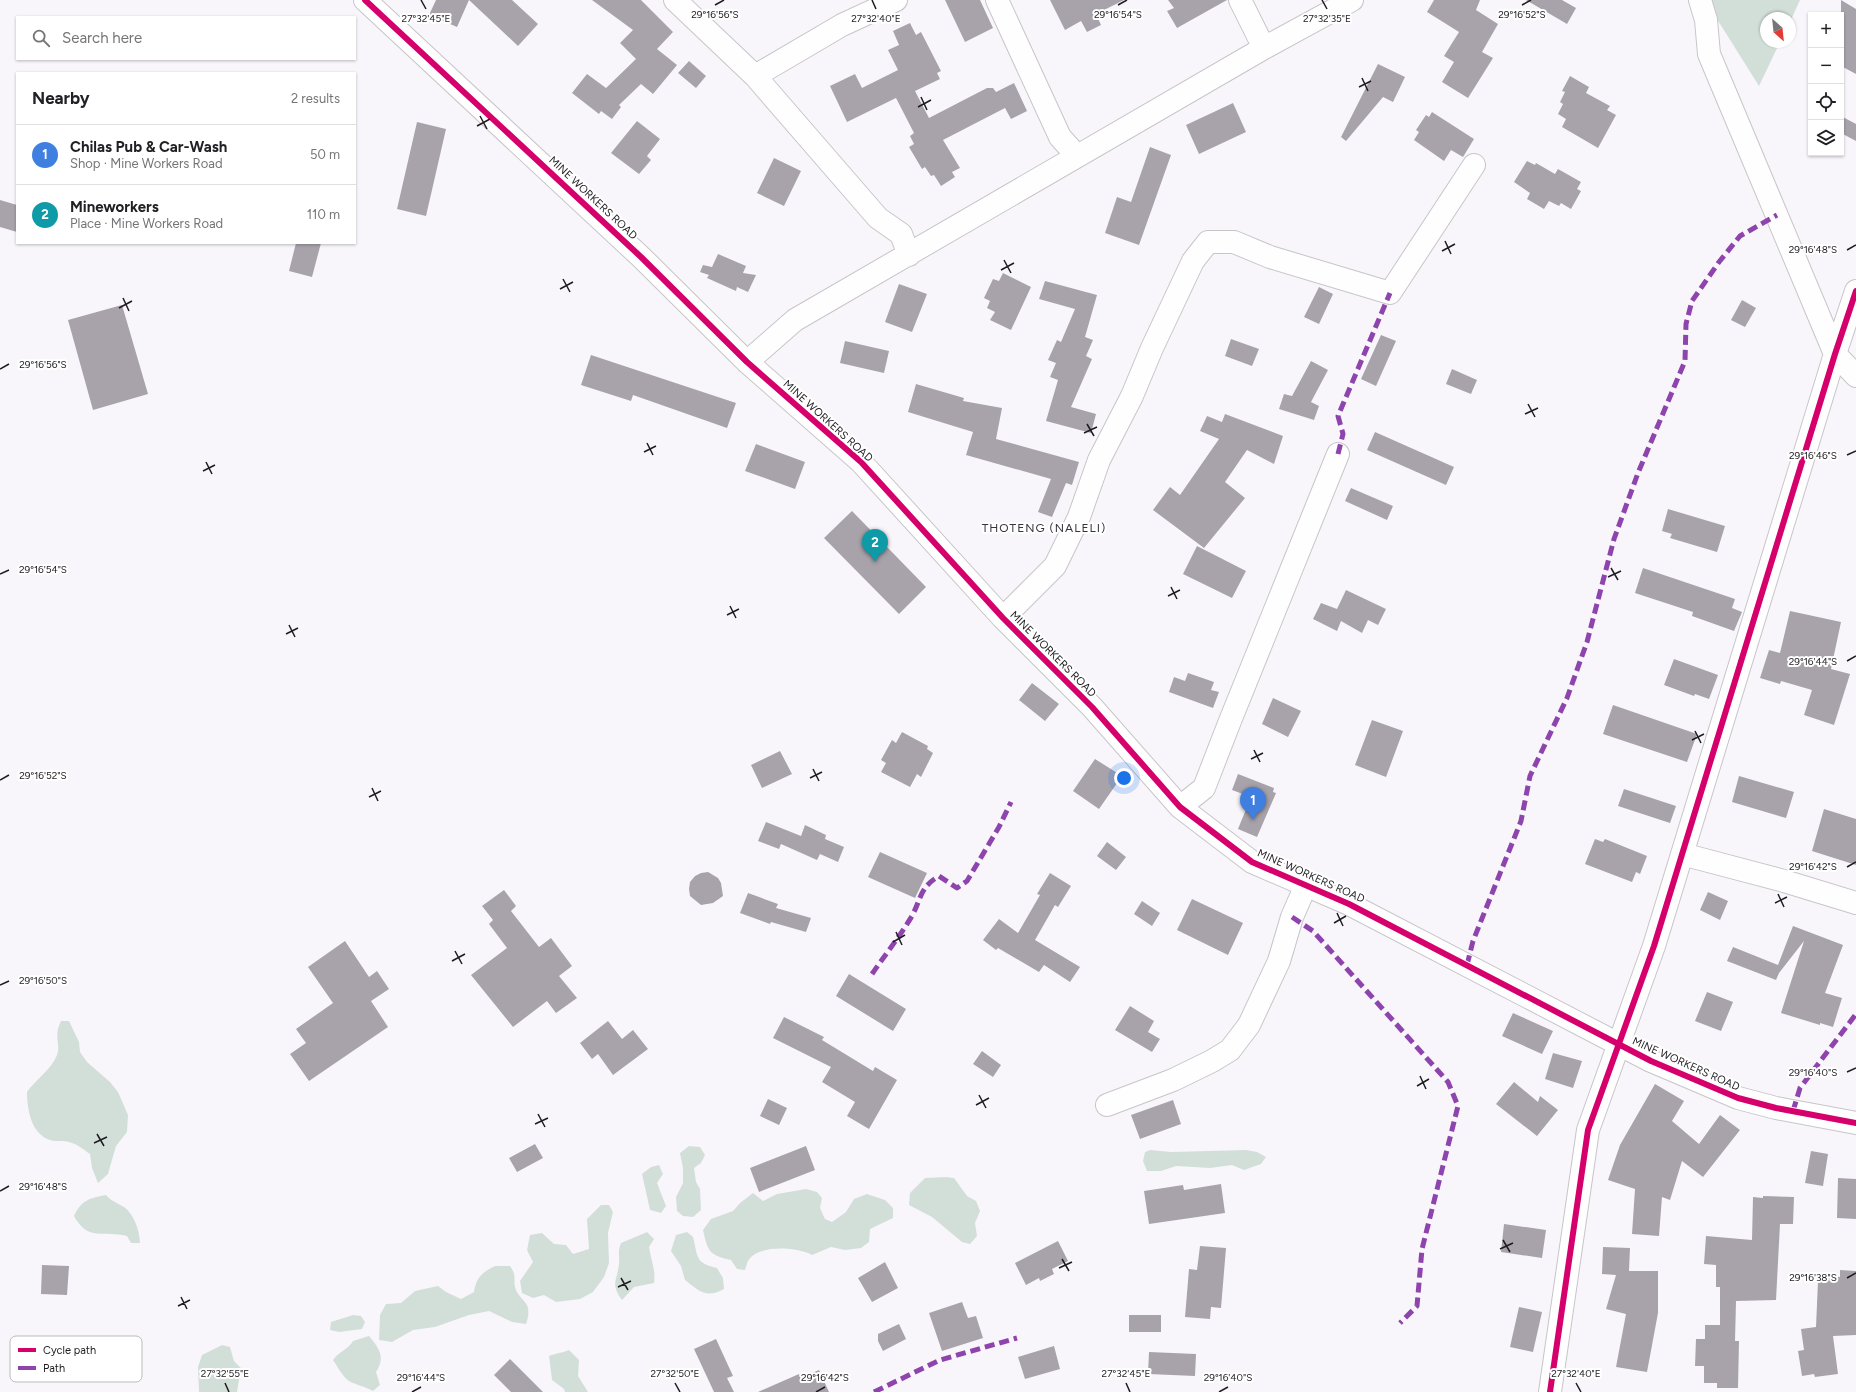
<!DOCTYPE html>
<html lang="en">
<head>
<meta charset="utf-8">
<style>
	body { margin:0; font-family:Figtree,sans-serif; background:#f6f6f6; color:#202124 }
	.controls { position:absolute; right:12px; top:12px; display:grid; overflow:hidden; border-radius:0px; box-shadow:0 1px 3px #0004 }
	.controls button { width:36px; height:36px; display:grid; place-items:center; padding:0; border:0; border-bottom:1px solid #e0e0e0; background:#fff; color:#202124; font:20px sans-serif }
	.compass { position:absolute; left:1760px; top:12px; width:36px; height:36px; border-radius:50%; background:#fff; box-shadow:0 1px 3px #0004; rotate:153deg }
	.you { position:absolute; left:1124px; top:778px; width:14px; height:14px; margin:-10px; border:3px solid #fff; border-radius:50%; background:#1a73e8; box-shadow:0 0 0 6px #1a73e833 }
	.badge { display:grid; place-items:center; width:26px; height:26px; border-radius:50%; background:#6b686d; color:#fff; font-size:13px; font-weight:700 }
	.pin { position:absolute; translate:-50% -33px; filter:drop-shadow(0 1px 2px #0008) }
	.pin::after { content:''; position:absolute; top:21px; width:14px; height:12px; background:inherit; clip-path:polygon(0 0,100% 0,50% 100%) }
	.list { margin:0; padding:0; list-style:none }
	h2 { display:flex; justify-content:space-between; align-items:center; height:52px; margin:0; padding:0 16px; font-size:17px }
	h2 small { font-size:13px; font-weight:400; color:#757577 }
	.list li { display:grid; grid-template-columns:26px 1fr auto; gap:12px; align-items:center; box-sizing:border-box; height:60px; padding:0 16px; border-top:1px solid #e0e0e0 }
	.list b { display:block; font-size:15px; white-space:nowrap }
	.list p { margin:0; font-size:13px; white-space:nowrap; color:#757577 }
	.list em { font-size:13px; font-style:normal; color:#757577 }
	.icon { flex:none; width:22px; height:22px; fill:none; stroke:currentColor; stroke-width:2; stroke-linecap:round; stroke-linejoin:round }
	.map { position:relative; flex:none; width:1856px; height:1392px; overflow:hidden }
	.search { position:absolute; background:#fff; box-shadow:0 1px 3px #0004; left:16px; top:16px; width:340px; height:44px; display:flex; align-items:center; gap:10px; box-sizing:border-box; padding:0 14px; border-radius:0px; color:#757577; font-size:15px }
	.panel { position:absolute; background:#fff; box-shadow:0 1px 3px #0004; left:16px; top:72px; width:340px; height:172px; border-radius:0px }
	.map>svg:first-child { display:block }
	.green { fill:#d2dfd9 }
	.building { fill:#a8a3ab }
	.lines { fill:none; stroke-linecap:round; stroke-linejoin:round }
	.minor-casing { stroke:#c8c5c9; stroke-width:24 }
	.minor { stroke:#fefefe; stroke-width:22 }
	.quiet { stroke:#8e44ad; stroke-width:5; stroke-dasharray:10 5; stroke-linecap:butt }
	.cycleway-casing { stroke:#fff; stroke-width:8 }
	.cycleway { stroke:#d6006c; stroke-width:6 }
	.ticks { fill:none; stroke:#1e1c20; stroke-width:1.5 }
	.labels { text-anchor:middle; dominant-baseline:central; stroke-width:4; stroke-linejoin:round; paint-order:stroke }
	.street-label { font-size:11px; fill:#1e1c20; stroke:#fff }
	.neighbourhood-label { font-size:12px; letter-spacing:1px; fill:#38333c; stroke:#fff }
	.key { fill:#fff; stroke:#bcbbbc; stroke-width:1 }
	.key-label { font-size:11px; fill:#1e1c20 }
	.ticks-label { font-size:10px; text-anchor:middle; fill:#1e1c20; stroke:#fff; stroke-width:4; stroke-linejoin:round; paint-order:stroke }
</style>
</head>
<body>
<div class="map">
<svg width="1856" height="1392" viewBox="0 0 1856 1392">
	<rect width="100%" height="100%" fill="#f9f6fb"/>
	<path class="green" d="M1705,0H1800L1790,22V18H1766V42H1780L1759,86Z
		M61,1021H69L79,1042L80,1052L87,1062L110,1082L118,1092L128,1115L127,1132L116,1146L108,1174L98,1183L92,1168L90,1154C83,1149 77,1144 69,1142C63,1140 55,1142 50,1140C31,1134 27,1109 27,1092C35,1080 52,1069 57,1055C61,1043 53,1037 61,1021Z
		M689,1146L700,1147L705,1155L701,1163L694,1168L696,1182L700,1189L701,1210L693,1217L683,1216L677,1211L676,1197L683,1183V1168L680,1153Z
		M1150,1150L1171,1152L1246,1150L1257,1152L1266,1157L1261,1164L1244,1170L1232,1165L1210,1168L1176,1166L1161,1171H1147L1143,1161L1145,1152Z
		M659,1165L663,1174L657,1183L666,1206L661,1213L650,1210L642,1174L651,1167Z
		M946,1177L954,1178L967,1196L976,1201L980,1211L975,1223L977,1236L970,1244L962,1242L932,1217L909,1205L910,1193L925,1178Z
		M806,1189L817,1192L822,1198L820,1208L825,1219L832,1222L846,1212L854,1199L867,1194L885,1200L893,1208V1218L870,1229L869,1242L861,1248L845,1250L831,1247L812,1255C797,1247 758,1244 748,1261C747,1263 746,1267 745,1270L737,1269L731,1260C709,1255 708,1252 703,1230L711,1219L733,1211L740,1203L753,1193L763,1201L777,1194Z
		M106,1195C111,1201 116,1202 122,1206C133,1211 140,1231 140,1243H131L127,1236C103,1230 88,1242 74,1216C81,1200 90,1198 106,1195Z
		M601,1205H609L613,1212L608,1233L609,1263L604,1277L593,1292L580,1299L556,1302L544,1295L533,1298L522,1293L520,1281L533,1262L527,1250L530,1235L542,1233L554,1244L566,1245L573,1254L589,1249L587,1219Z
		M647,1232L654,1239L649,1247C651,1260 656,1271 654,1283L634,1287L622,1300C610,1284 617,1281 619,1264C620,1255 617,1253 621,1243Z
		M687,1232L693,1237C698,1257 695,1263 717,1268L723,1278L724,1289C706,1299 699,1291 685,1280L681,1266L671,1251L676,1235Z
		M495,1266H510C518,1277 512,1280 516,1290C518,1296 527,1302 528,1308C529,1314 528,1318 526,1324L512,1322L489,1311L469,1315L435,1327L413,1330L392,1342L379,1340L380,1315L386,1304L401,1303L415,1291L438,1286L446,1292L461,1299L474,1292C476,1278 482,1272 495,1266Z
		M353,1315L361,1316L365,1322L362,1329L339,1332L330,1330L331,1322Z
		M369,1336C379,1348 386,1357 376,1372L380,1385L373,1391C366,1387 354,1384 349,1381C342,1376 338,1367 333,1360C339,1351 348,1350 353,1341Z
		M222,1345L230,1347L234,1361L241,1368L237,1392H199L198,1367L202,1355Z
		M569,1350L579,1360L578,1376L588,1392H565L564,1389L552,1380L549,1356C557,1353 562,1353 569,1350Z"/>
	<path class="building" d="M436,0H469L457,27L429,15Z
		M469,0H512L538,24L518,46Z
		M592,0H641L673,32L657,49L677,65L653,94L641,84L619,105L621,107L612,119L601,111L599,114L572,93L587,74L606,88L636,59L620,43L633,30Z
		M945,0H980L993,28L965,42Z
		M1050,0H1124L1096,14L1101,25L1087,32L1081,21L1065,30Z
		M1168,0H1227L1177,28L1167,11L1174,8Z
		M1434,0H1480L1476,10L1498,24L1482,52L1493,58L1468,98L1442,82L1454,62L1444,56L1459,32L1427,12Z
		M1526,0H1562L1576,8L1567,24Z
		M1841,0L1856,9V74L1841,66Z
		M910,23L916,35L921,32L941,71L937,73L940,79L915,91L929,118L987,88H993L996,92L1014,83L1027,111L1011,119L1005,108L943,140L960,168L952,172L955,177L941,186L934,175L931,176L925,167L922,169L909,147L914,144L910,136L914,133L896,98L847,122L830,86L855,74L862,88L898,70L888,50L899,45L893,31Z
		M689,61L706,76L696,88L678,73Z
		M1378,64L1405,77L1393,102L1383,97L1346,141L1341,137Z
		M1570,76L1589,87L1586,93L1610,106L1607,110L1616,115L1598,148L1562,127L1566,119L1558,114L1563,104L1560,102L1565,92L1562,91Z
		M1233,103L1246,132L1199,154L1186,125Z
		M1432,112L1474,139L1463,157L1451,150L1444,161L1414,140L1419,132L1416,130L1426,115L1429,117Z
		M1841,116L1856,124V141L1841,133Z
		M637,121L660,139L647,156L651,160L639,174L611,153Z
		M417,122L446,129L426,216L397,209Z
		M1150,147L1171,155L1139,245L1105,233L1117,197L1131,202Z
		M774,158L801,171L784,206L757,193Z
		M1527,161L1535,165L1536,163L1555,174L1558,169L1581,182L1577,189L1581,191L1571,209L1561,203L1559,206L1549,201L1544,209L1527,199L1530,193L1514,182Z
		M0,200L17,205V232L0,227Z
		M296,243H321L312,277L289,271Z
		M718,254L746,266L743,273L756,275L748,292L737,287L736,291L707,278L709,275L700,272L703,265L712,267Z
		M1003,273L1031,287L1011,330L990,320L995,312L987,308L990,301L984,298L993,279L999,281Z
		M1045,281L1097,295L1085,337L1093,340L1086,356L1092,359L1071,407L1096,414L1091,433L1046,421L1058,380L1050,377L1056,363L1048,360L1057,340L1061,342L1075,309L1039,299Z
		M899,284L927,294L912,332L885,322Z
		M1319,287L1333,294L1319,324L1304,317Z
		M1742,300L1756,308L1745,327L1731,320Z
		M122,305L148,394L93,410L68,320Z
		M1381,335L1396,341L1376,386L1361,379Z
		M1231,339L1259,349L1252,366L1225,356Z
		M845,341L889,351L884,373L840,363Z
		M591,355L736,403L727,428L633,395L631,401L581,385Z
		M1311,361L1328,370L1311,402L1319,406L1314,420L1279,409L1284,394L1292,396Z
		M1452,369L1477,380L1471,394L1446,384Z
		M916,384L964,398L963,401L1002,408L996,439L1079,462L1072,485L1066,483L1052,517L1038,512L1051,479L966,455L973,432L908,412Z
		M1225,414L1283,436L1274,464L1247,450L1225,482L1245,498L1204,548L1153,510L1170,487L1180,495L1219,439L1200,431L1207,416L1222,422Z
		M1375,432L1454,467L1446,485L1367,450Z
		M756,444L805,462L795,489L745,471Z
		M1351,488L1393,506L1387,520L1345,501Z
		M1668,509L1725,526L1717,552L1670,538L1672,534L1662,531Z
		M852,511L926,587L899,614L824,538Z
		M1197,546L1246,571L1232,598L1183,574Z
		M1643,568L1735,599L1732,608L1742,612L1734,631L1692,616L1693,612L1635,593Z
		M1346,590L1386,609L1378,625L1368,620L1362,633L1341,621L1337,631L1313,619L1321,603L1337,609Z
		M1790,611L1841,622L1831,669L1850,674L1834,725L1804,715L1812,690L1781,681L1780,684L1760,678L1769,650L1780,653Z
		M1674,659L1718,675L1709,699L1695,694L1694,696L1664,685Z
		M1188,673L1214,682L1211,690L1219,692L1213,708L1169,692L1174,677L1185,681Z
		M1032,683L1059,704L1045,721L1019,700Z
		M1273,698L1301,711L1288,737L1262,724Z
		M1613,705L1697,734L1687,762L1603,734Z
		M1372,720L1403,731L1386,777L1355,765Z
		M902,732L928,746L927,749L933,753L921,777L917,774L910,787L881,772L886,763L881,760L892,740L896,743Z
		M780,751L792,774L762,788L751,765Z
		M1095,759L1122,776L1099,809L1073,791Z
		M1238,774L1274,788L1273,792L1276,793L1257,837L1238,829L1251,797L1232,790Z
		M1739,776L1794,792L1786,818L1732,802Z
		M1624,789L1676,806L1670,823L1618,806Z
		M1824,809L1856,819V865L1812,851Z
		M766,822L801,836L805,825L826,835L825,839L844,847L838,862L820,854L817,860L781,844L779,849L758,841Z
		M1595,839L1603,842L1605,839L1647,856L1640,874L1636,872L1632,882L1585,864Z
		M1107,842L1126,857L1116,870L1097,856Z
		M880,852L927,873L915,898L868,877Z
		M708,872L718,878L721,883L723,896L713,903L701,905L690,896L689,889L690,882L695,876L701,873Z
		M1050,873L1071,886L1058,907L1055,905L1035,940L1080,967L1070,982L1044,965L1039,972L998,948L996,950L983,940L999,919L1018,933L1040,895L1037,894Z
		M504,890L516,906L511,911L539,947L551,938L572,966L559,976L577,998L556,1013L547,1001L513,1027L471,975L507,948L489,924L493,920L482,906Z
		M1708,892L1728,901L1720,920L1700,910Z
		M748,893L778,904L776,908L811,918L806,932L771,922L770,924L740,913Z
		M1192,899L1243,923L1228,955L1177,930Z
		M1142,901L1160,913L1152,926L1134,914Z
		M1793,926L1843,945L1825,993L1842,998L1833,1027L1820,1023V1025L1781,1013L1804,941L1779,973L1776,980L1727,961L1733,947L1778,965Z
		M345,941L369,977L377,971L389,989L371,1001L388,1027L309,1081L290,1054L306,1043L296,1029L333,1003L308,967Z
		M849,974L906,1009L893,1031L836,996Z
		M1707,992L1733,1002L1721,1031L1695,1021Z
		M1130,1006L1154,1021L1148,1032L1160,1039L1152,1052L1115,1030Z
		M1513,1013L1553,1031L1542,1054L1502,1036Z
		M784,1017L824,1037L822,1040L873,1071L875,1067L897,1080L869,1129L847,1116L855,1102L822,1082L831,1067L773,1038Z
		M608,1021L622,1039L633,1030L648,1049L613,1075L598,1054L592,1059L580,1043Z
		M982,1051L1001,1065L993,1077L973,1064Z
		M1553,1053L1582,1061L1573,1088L1545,1079Z
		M1514,1082L1538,1102L1540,1096L1558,1110L1537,1136L1496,1104Z
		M1655,1084L1684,1101L1672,1121L1699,1144L1720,1115L1740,1130L1703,1177L1682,1161L1670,1200L1662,1197L1659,1236L1632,1234L1635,1189L1608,1180L1620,1145Z
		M768,1099L787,1108L779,1125L760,1116Z
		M1173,1100L1181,1124L1140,1139L1131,1115Z
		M535,1144L543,1158L517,1172L509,1158Z
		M806,1146L815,1170L759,1192L750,1168Z
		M1811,1151L1828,1154L1823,1186L1805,1183Z
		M1838,1178L1856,1179V1219L1837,1218Z
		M1221,1184L1225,1213L1149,1224L1144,1191L1183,1185L1184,1190Z
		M1763,1196L1794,1197L1793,1224H1780L1776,1300L1736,1301L1735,1341H1739L1738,1388H1717V1383H1704V1366H1695L1696,1339H1705V1325H1720V1287H1716V1265L1704,1264L1706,1236L1752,1240L1753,1197L1763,1198Z
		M1504,1224L1546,1230L1542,1258L1501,1252Z
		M1058,1241L1068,1261L1052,1269L1054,1274L1040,1281L1039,1278L1026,1285L1015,1263Z
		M1200,1246L1226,1248L1221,1308L1211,1307L1210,1319L1185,1317L1189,1269L1197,1270Z
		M1603,1247L1630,1248L1629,1271H1658V1313L1647,1372L1616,1367L1626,1314L1606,1309L1616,1275L1602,1274Z
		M885,1262L898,1288L872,1302L858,1278Z
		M42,1265L69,1266L67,1295L41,1294Z
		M1840,1270L1856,1271V1335L1833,1336L1838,1374L1815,1377L1814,1374L1802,1376L1798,1351L1804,1350L1801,1329L1816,1327L1818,1281L1824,1282V1276L1840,1277Z
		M962,1302L968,1318L976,1316L983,1338L942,1351L929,1313Z
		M1519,1307L1542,1312L1533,1352L1510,1347Z
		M1129,1315H1161V1332H1129Z
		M899,1324L906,1339L883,1351L878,1341V1334Z
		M716,1339L733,1376L727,1378L734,1392H714L694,1349Z
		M1054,1346L1060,1369L1025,1379L1018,1357Z
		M1149,1352L1196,1354L1195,1376L1148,1374Z
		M510,1359L543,1392H511L494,1375Z
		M819,1370L829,1392H758L799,1374L801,1378Z"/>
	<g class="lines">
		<g class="minor-casing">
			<path id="minor" d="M365,0L641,257L747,362L861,462L1003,618L1092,707L1180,807L1252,862L1349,904L1651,1061L1738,1098L1776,1108L1856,1123
				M675,0L755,76L878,218L901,234L909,255
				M997,0L1060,137L1077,156
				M1240,0L1264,48
				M1700,0L1706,20L1709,54L1835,354L1856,376
				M755,76L842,25L896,0
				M747,362L795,320L1264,48L1352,0
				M1003,618L1055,566L1079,517L1099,460L1132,396L1152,348L1193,261L1208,242H1234L1270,257L1390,293L1474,165
				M1180,807L1204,788L1230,721L1338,454
				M1682,854L1784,881L1856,903
				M1107,1105L1173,1080L1212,1061L1230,1050L1249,1025L1279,961L1292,917L1306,885
				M1550,1392L1588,1130L1654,946L1835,354L1856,291"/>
		</g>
		<use href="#minor" class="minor"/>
		<path class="quiet" d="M1338,454L1343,434L1338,416L1390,293
			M1292,917L1313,931L1448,1082L1458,1106L1422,1249L1417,1306L1400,1323
			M1467,965L1473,941L1521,821L1530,776L1567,698L1587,642L1614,539L1638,473L1685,361L1686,324L1692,301L1719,262L1740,236L1777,215
			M872,974C885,955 900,936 912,916C921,899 920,887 939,876L957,888L967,881L999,827L1011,802
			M1793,1111L1800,1088L1856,1014
			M874,1392L940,1360L1017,1338"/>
		<g class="cycleway-casing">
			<path id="cycleway" d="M365,0L641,257L747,362L861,462L1003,618L1092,707L1180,807L1252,862L1349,904L1651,1061L1738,1098L1776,1108L1856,1123
				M1550,1392L1588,1130L1654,946L1835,354L1856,291"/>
		</g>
		<use href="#cycleway" class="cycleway"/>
	</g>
	<path class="ticks" d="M421,0L426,9M872,0L876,9M1322,0L1327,9M715,5L724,0M1118,5L1127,0M1522,5L1531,0M1362,78L1368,91M1359,87L1371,81M921,97L927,110M918,107L931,100M480,116L487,129M477,126L490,119M1445,241L1451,254M1847,250L1856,245M1442,251L1455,244M1004,260L1011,273M1001,270L1014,263M563,279L570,292M560,289L573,282M123,298L129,311M119,308L132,301M0,369L9,364M1528,404L1535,417M1525,414L1538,408M1087,424L1094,436M1084,433L1097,427M647,443L653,455M644,452L656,446M1847,455L1856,451M206,462L212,474M203,471L215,465M1611,568L1618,580M0,574L9,570M1608,577L1621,571M1171,587L1177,599M1168,596L1180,590M730,606L736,618M727,615L739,609M289,625L295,637M286,634L298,628M1847,661L1856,656M1695,731L1701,743M1692,740L1704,734M1254,750L1260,762M1251,759L1263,753M813,769L819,781M810,778L822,772M0,780L9,775M372,788L378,801M369,797L381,791M1847,867L1856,862M1778,894L1784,907M1775,903L1787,897M1337,913L1343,926M1334,923L1346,916M896,932L902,945M893,942L905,935M455,951L462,964M452,961L465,954M0,985L9,981M1847,1072L1856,1068M1420,1076L1426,1089M1417,1086L1429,1079M979,1095L986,1108M976,1105L989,1098M538,1114L545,1127M535,1124L548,1118M97,1134L104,1146M94,1143L107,1137M0,1191L9,1186M1503,1240L1510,1252M1500,1249L1513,1243M1062,1259L1069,1271M1059,1268L1072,1262M621,1278L628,1290M1847,1278L1856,1273M618,1287L631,1281M181,1297L187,1309M178,1306L190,1300M225,1383L229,1392M675,1383L680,1392M1126,1383L1130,1392M1576,1383L1581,1392M412,1392L421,1387M816,1392L825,1387M1219,1392L1228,1387"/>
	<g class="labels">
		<g class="street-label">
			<text transform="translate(593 198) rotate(43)">MINE WORKERS ROAD</text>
			<text transform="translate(828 421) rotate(42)">MINE WORKERS ROAD</text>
			<text transform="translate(1053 654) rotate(45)">MINE WORKERS ROAD</text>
			<text transform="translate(1311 876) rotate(24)">MINE WORKERS ROAD</text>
			<text transform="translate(1686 1064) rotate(24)">MINE WORKERS ROAD</text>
		</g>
		<g class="neighbourhood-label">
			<text x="1044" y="528">THOTENG (NALELI)</text>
		</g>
	</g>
	<rect x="10" y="1336" width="132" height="46" rx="6" class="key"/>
	<rect x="18" y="1348" width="18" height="4" fill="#d6006c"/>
	<rect x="18" y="1366" width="18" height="4" fill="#8e44ad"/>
	<g class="key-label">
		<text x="43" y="1354">Cycle path</text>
		<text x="43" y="1372">Path</text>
	</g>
	<g class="ticks-label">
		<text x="715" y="18">29°16'56"S</text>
		<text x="1118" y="18">29°16'54"S</text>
		<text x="1522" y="18">29°16'52"S</text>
		<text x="426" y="22">27°32'45"E</text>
		<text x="876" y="22">27°32'40"E</text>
		<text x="1327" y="22">27°32'35"E</text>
		<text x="1813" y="253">29°16'48"S</text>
		<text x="43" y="368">29°16'56"S</text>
		<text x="1813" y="459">29°16'46"S</text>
		<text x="43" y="573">29°16'54"S</text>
		<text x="1813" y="665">29°16'44"S</text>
		<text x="43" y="779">29°16'52"S</text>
		<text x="1813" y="870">29°16'42"S</text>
		<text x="43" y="984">29°16'50"S</text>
		<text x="1813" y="1076">29°16'40"S</text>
		<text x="43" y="1190">29°16'48"S</text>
		<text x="1813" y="1281">29°16'38"S</text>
		<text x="225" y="1377">27°32'55"E</text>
		<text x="675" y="1377">27°32'50"E</text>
		<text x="1126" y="1377">27°32'45"E</text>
		<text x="1576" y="1377">27°32'40"E</text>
		<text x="421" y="1381">29°16'44"S</text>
		<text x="825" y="1381">29°16'42"S</text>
		<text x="1228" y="1381">29°16'40"S</text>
	</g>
</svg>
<div class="controls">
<button>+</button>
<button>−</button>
<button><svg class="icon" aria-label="locate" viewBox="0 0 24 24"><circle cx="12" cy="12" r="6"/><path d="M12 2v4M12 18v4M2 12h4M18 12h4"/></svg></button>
<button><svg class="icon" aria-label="layers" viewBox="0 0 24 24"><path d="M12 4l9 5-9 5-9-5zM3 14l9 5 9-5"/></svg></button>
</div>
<svg class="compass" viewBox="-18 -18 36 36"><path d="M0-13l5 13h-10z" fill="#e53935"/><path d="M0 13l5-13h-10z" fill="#757577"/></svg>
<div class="you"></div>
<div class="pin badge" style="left:1253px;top:820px;background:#3f7fe0">1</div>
<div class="pin badge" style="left:875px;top:562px;background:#0f9aa8">2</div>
<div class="search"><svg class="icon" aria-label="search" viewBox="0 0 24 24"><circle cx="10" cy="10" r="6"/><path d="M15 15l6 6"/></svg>Search here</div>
<section class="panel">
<h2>Nearby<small>2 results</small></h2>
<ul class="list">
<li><span class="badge" style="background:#3f7fe0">1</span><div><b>Chilas Pub &amp; Car-Wash</b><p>Shop · Mine Workers Road</p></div><em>50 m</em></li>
<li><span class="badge" style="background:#0f9aa8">2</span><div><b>Mineworkers</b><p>Place · Mine Workers Road</p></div><em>110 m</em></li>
</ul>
</section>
</div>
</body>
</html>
